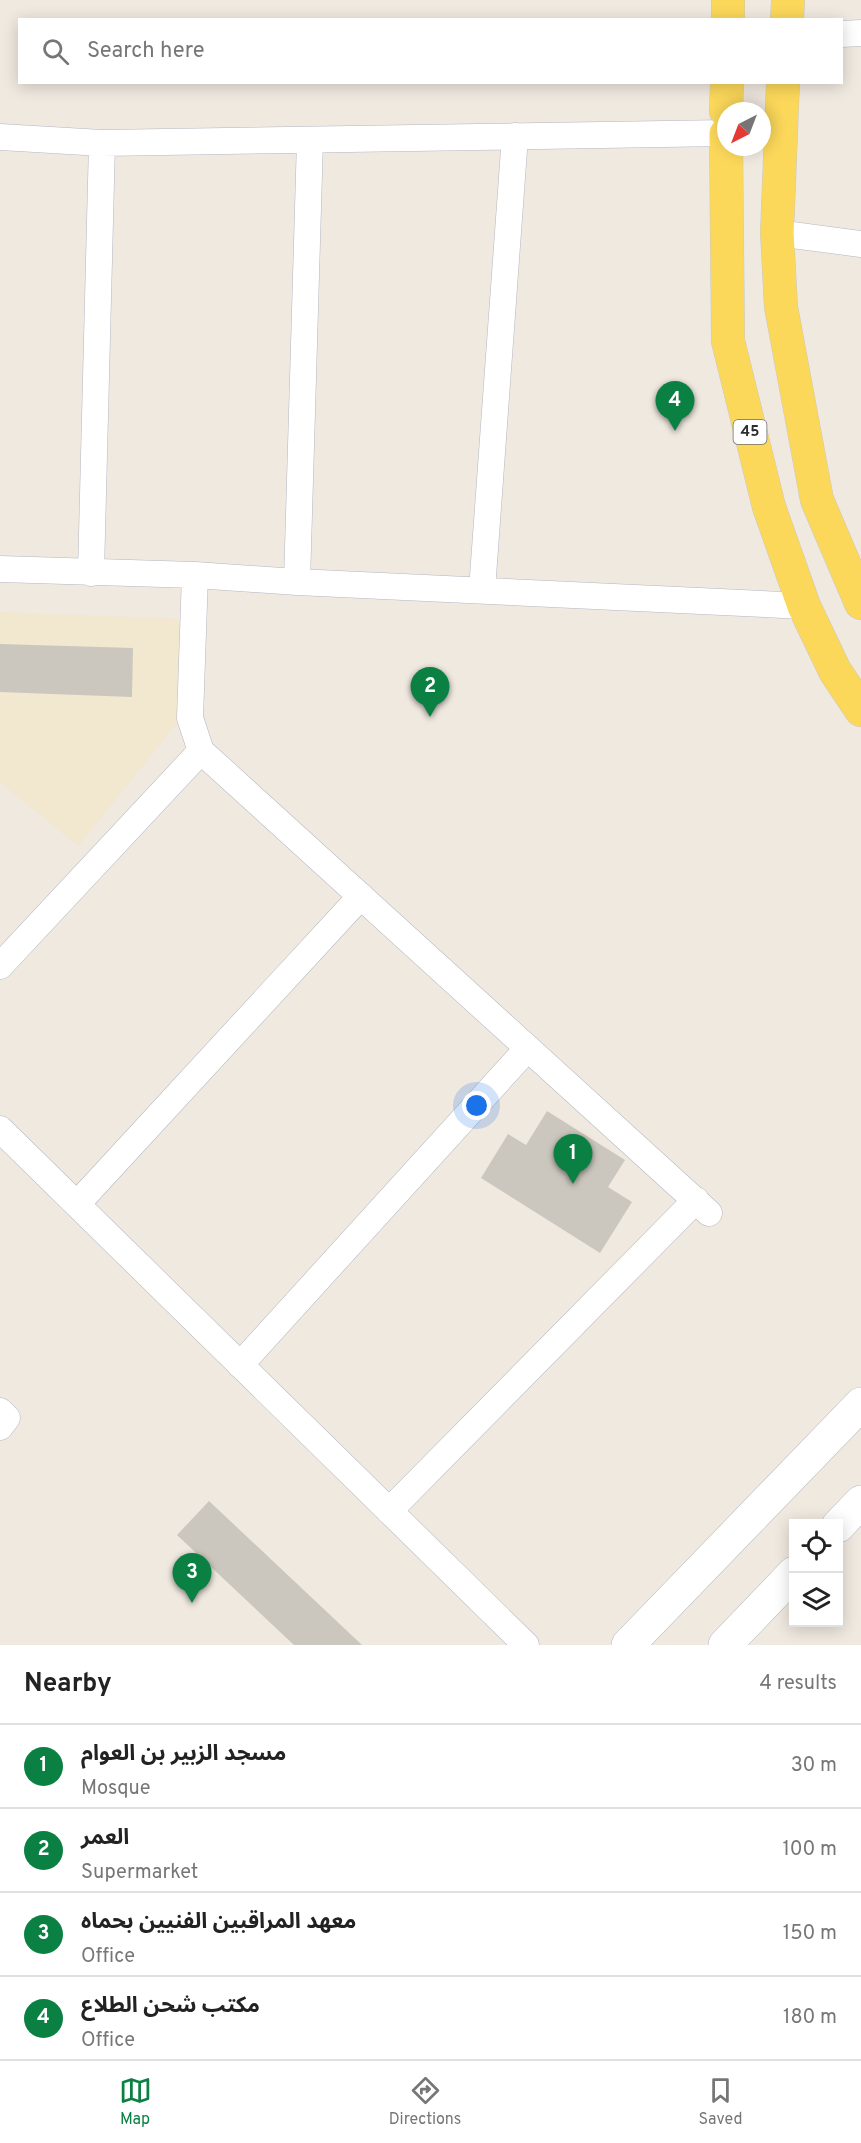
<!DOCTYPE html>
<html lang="en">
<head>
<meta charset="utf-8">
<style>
	body { margin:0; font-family:Overpass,"Noto Sans Arabic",sans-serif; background:#f2f2f2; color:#222 }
	.controls { position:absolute; right:18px; bottom:18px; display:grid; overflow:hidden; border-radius:0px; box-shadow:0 3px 15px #0003 }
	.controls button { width:54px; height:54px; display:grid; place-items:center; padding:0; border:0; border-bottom:2px solid #e0e0e0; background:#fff; color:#222; font:30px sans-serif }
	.compass { position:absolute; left:717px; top:102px; width:54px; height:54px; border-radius:50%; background:#fff; box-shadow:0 3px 15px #0003; rotate:222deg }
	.you { position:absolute; left:477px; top:1106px; width:21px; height:21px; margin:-15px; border:4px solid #fff; border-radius:50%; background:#1a73e8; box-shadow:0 0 0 9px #1a73e833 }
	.badge { display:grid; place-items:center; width:39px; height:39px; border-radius:50%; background:#0b8043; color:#fff; font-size:20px; font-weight:700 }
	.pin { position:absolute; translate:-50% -50px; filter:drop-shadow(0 2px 3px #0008) }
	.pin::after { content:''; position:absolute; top:32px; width:21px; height:18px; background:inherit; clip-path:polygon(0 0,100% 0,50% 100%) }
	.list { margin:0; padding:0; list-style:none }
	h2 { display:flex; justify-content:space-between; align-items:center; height:78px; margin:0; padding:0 24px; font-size:26px }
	h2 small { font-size:20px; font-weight:400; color:#767676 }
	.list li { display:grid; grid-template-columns:39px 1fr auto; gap:18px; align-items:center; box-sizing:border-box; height:84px; padding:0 24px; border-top:2px solid #e0e0e0 }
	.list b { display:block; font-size:22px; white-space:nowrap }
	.list p { margin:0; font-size:20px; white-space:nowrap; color:#767676 }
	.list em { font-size:20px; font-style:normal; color:#767676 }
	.icon { flex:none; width:33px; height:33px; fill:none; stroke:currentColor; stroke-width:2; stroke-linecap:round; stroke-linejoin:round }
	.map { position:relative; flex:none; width:861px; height:1645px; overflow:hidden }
	.search { position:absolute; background:#fff; box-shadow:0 3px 15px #0003; left:18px; right:18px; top:18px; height:66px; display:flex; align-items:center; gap:15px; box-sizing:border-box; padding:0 21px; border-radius:0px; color:#767676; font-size:22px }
	.sheet { height:414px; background:#fff }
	nav { display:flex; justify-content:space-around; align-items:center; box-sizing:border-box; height:84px; border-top:2px solid #e0e0e0; background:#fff; font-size:16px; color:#767676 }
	nav a { display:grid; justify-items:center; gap:3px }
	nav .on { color:#0b8043 }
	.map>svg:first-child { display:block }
	.education { fill:#f2e7cf }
	.building { fill:#cbc7be }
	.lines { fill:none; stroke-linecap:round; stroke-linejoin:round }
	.street-casing { stroke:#b4b6c2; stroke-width:27 }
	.secondary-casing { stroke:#b4b6c2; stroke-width:34 }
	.primary-casing { stroke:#c9c9c9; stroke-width:34 }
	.street { stroke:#fff; stroke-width:26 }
	.secondary { stroke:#fff; stroke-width:33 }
	.primary { stroke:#fbd85a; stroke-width:33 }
	.labels { text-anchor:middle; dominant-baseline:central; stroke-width:5; stroke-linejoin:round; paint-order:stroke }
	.shield { fill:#fff; stroke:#6d6d6d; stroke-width:1.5 }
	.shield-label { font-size:15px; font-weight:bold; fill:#2e2e2e }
</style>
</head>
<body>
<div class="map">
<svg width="861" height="1645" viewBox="0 0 861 1645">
	<rect width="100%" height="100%" fill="#f0e9e0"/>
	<path class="education" d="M0,612L182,619V717L78,846L0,782Z"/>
	<path class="building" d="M0,644L133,648L132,697L0,692Z
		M547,1111L625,1160L608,1187L632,1202L600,1253L481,1178L508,1134L526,1145Z
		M209,1501L362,1645H294L177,1535Z"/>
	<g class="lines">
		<g class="street-casing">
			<path id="street" d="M842,34L861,33
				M0,137L102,143
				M777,233L861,244
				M0,569L195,575L297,582L804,606
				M91,573L102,143L726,133
				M195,575L190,718L201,751L709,1213
				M297,582L310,140
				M482,590L515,136
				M0,966L201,751
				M0,1129L526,1645
				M77,1204L361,896
				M240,1365L528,1048
				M0,1411L7,1418L0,1427
				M389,1511L696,1200"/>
		</g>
		<g class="secondary-casing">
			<path id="secondary" d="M838,1526L861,1502
				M628,1645L861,1404
				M725,1645L794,1573"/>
		</g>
		<g class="primary-casing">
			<path id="primary" d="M728,20V0
				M787,20L788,0
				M783,82L777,233L781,307L817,500L861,603
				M726,111L727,82
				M726,134L728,341L769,507L804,606L835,671L861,710"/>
		</g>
		<use href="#street" class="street"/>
		<use href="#secondary" class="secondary"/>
		<use href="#primary" class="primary"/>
	</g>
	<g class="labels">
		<rect class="shield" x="733.5" y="420" width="33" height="24" rx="4.5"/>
		<g class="shield-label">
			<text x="750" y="432">45</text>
		</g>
	</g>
</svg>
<div class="controls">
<button><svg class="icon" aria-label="locate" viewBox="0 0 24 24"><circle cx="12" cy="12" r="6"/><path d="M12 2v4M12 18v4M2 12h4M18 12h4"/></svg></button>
<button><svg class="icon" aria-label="layers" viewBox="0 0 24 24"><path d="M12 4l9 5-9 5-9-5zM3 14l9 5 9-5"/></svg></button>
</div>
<svg class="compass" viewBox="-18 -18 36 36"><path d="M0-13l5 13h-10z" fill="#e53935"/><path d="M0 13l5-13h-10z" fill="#767676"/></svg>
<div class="you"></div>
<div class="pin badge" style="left:573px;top:1184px">1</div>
<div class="pin badge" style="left:430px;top:717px">2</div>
<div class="pin badge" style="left:192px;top:1603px">3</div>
<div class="pin badge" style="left:675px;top:431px">4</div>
<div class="search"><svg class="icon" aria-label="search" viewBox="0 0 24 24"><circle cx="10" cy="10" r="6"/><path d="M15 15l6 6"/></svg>Search here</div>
</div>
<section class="sheet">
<h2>Nearby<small>4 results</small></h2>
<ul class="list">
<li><span class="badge">1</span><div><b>مسجد الزبير بن العوام</b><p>Mosque</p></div><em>30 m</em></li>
<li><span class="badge">2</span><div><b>العمر</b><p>Supermarket</p></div><em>100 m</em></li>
<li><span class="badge">3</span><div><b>معهد المراقبين الفنيين بحماه</b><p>Office</p></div><em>150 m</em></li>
<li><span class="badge">4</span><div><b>مكتب شحن الطلاع</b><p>Office</p></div><em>180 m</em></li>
</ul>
</section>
<nav>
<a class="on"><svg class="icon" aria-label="map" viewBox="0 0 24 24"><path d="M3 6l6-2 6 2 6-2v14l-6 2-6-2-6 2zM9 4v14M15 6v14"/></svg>Map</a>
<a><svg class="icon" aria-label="directions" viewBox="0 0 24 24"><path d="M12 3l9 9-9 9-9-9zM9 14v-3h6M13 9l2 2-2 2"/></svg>Directions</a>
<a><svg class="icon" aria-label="saved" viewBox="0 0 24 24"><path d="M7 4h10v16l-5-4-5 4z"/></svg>Saved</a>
</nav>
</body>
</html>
